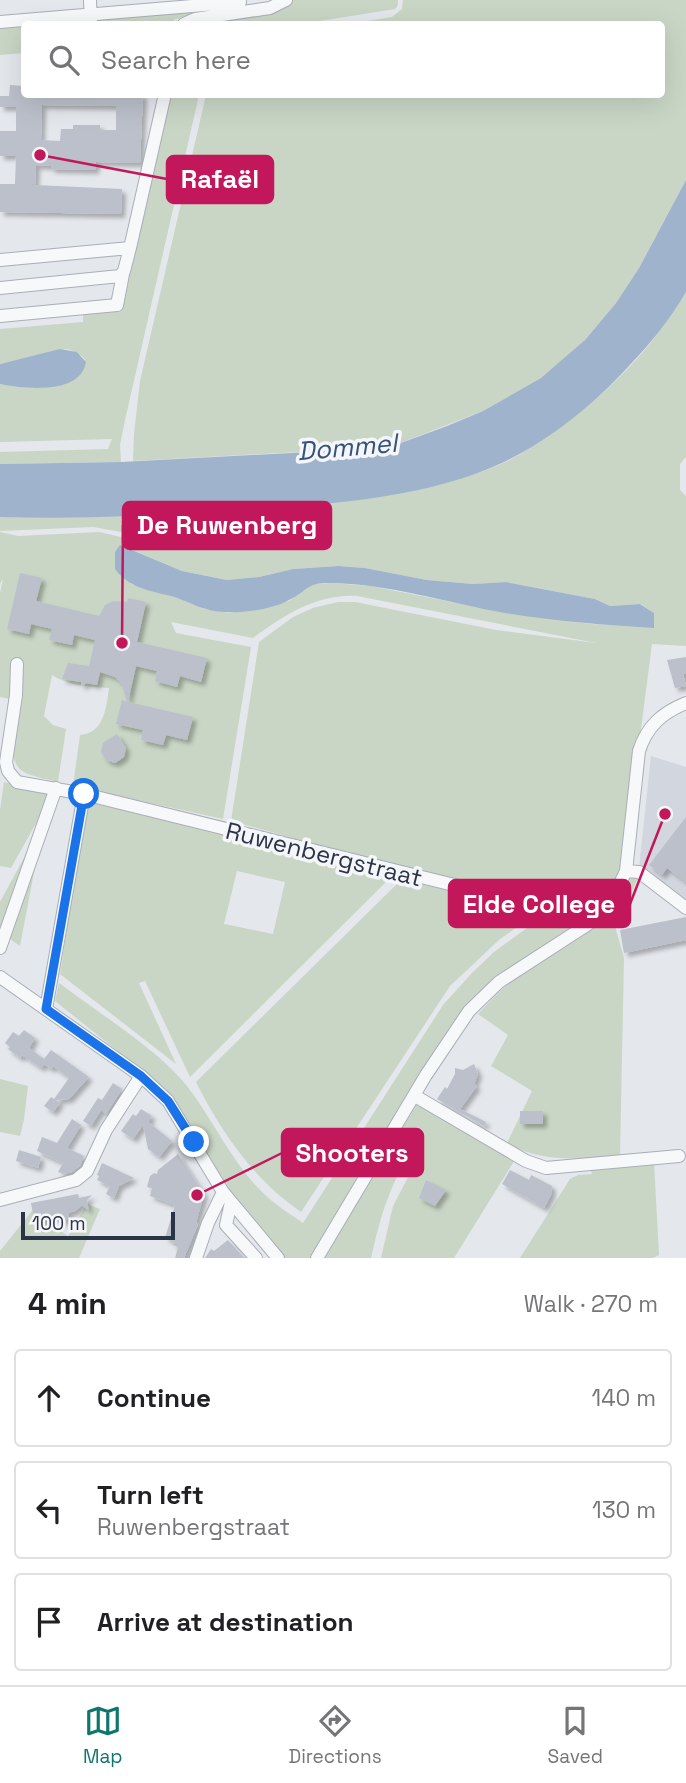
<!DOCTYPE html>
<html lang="en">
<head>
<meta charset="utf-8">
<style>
	body { margin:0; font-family:"Space Grotesk",sans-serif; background:#f6f6f6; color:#202124 }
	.scale { position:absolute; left:21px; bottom:18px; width:154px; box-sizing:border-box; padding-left:7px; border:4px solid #2b3445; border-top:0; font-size:19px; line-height:24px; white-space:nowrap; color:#2b3445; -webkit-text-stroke:5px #f4f6f9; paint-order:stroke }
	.stop { position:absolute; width:21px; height:21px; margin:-16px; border:5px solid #1a73e8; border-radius:50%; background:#fff }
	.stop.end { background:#1a73e8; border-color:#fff; box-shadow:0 2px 7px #0008 }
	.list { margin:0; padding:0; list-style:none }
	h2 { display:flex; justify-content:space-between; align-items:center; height:91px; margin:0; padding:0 28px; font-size:30px }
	h2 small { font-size:23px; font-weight:400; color:#757577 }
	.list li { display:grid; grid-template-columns:46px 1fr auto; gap:21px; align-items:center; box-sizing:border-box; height:98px; margin:0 14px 14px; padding:0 14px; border:2px solid #e0e0e0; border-radius:7px }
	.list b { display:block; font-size:26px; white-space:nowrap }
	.list p { margin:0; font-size:23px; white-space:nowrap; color:#757577 }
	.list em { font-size:23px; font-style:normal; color:#757577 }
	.icon { flex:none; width:38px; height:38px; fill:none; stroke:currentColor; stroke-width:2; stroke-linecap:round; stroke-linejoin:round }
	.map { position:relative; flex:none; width:686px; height:1258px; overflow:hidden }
	.search { position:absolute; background:#fff; box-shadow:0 7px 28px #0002; left:21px; right:21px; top:21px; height:77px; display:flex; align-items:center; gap:18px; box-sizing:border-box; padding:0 24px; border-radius:7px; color:#757577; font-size:26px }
	.sheet { height:427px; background:#fff }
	nav { display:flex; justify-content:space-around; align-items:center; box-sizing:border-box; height:98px; border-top:2px solid #e0e0e0; background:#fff; font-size:19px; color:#757577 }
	nav a { display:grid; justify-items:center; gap:4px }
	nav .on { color:#0f766e }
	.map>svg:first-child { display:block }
	.built { fill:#d2d6de }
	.green { fill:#c9d6c5; fill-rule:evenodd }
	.water { fill:#9fb4cc }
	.building { fill:#bbc0ca; fill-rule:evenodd; filter:url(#shadow) }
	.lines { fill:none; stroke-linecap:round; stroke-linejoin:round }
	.minor-casing { stroke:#a9aeb7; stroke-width:14 }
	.minor { stroke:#f7f8fa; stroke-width:12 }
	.route { stroke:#1a73e8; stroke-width:9 }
	.labels { text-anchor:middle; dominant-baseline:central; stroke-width:7; stroke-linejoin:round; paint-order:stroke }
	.street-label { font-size:24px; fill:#2b3445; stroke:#f4f6f9 }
	.water-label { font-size:26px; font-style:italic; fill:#34527a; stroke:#f4f6f9 }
	.leader { fill:none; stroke:#c2185b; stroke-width:2.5 }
	.callout-dot { fill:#c2185b; stroke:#f4f6f9; stroke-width:2.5 }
	.callout { fill:#c2185b; stroke:#c2185b; stroke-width:2.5 }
	.callout-label { font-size:26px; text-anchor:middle; font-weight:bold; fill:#fff }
</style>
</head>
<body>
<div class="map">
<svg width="686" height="1258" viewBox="0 0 686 1258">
	<defs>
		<filter id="shadow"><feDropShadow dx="4" dy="4" stdDeviation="2" flood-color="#0004"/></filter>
	</defs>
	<rect width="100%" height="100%" fill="#e4e7ec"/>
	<path class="built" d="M651,756L686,767V913L638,877Z"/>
	<path class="green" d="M291,0H398V5L395,9L301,24H192Z
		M403,0H686V180L639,268L616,303L585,340L561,363L541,378L483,411L390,447L133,461L134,434L140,381L206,95L662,94V24H349L392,17L402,9Z
		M236,6L237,9L175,19L173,21H170L169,24H94V18Z
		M85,18V24H24V53L0,55V25Z
		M169,95H199L125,420L120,445L121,462L0,464V452L108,449L112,439L0,442V384C23,389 81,394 86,362C83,354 73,350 65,349L0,364V329L83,322V314L120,309Z
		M686,292V457L680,464V490L686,496V646L652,644L623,868L613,894L590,920L231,821L259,642L293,617L313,608L338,602H355L496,630L596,643L357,596C316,594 285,615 253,638L171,622L176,633L251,647L223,819L73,786L80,735C104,733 106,709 109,688C89,687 69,686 52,675L44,716L53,725L66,729L58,782C48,779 30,777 21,770C7,759 10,716 10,699L0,697V593L3,578L0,584V532L18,536L99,532L121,537L128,532V516C174,512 220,509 266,506C346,500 426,496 501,464C534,449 565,425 593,401C629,371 662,333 686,292ZM121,545L182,571L227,580L259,577L293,569L338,566L365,568L427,580L473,584L506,582L595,599L610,606L641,604L654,613V627L591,624L507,613L371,586L331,583L311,584L289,601L230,613L204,609L176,597L131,584Z
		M124,516V529L121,532L93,527L0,531V517Z
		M4,782L47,793L44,809L11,868L0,866V810Z
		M93,801L395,873L190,1077L145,981L139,983L176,1064L60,974L85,811ZM237,871L285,882L273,934L224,924Z
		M32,843L39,846L20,946L0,932V902Z
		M632,876L638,877L631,895L613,919L624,958L620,1157C581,1158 542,1164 507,1143L532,1091L491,1066L508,1035L478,1014L499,992L534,961L580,933L626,878Z
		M404,877L542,909L499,940L450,986L301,1212C254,1180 221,1132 196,1082Z
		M549,912L587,922L483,991L312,1258H284L277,1251L239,1204L204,1151L184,1115L160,1085L55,1001L59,983C96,1011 152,1046 182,1080C214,1118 233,1169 272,1201C282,1209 293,1216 303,1223L443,1005L472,973L494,952Z
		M0,1079L28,1086L24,1119L20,1136L0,1132Z
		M419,1101L516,1158L454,1258H381L393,1206L416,1162L408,1157C388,1189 379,1222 371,1258H321Z
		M654,1162L659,1255L653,1258H520L570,1179L578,1175L592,1174L590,1167Z
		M87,1204L100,1209L79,1258H0V1251L32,1211L68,1236Z"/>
	<path class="water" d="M686,180V292C670,320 650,344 628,367C593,405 549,441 502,463C413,504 289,508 190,510C169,510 148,514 127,516C85,518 42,518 0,517V464L121,462L367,449L390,447L447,426L483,411L541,378L585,340L616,303L639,268Z
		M60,349L77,352L86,362C81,395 24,389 0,384V364Z
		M120,545L182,571L227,580L259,577L293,569L338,566L365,568L427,580L473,584L506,582L595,599L610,606L640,604L654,613V628C604,625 554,621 505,613C448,603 390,584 332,583C306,582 309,590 289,600C270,611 227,616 206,609C194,606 183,599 171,596C150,591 129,588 115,569V552Z"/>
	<path class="building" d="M10,85L24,86V94H143L140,163L96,162L95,170L51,169V166L36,165L35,185L122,189L121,214L0,212V184H15L16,156H0V131H16V107H0V96H9ZM42,105L116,106V130H100V125H73V129H61L60,141L41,140Z
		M20,573L42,578L36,601L99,616L105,605L113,601L127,602L128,598L146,602L137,642L207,658L201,682L180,676L177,687L155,681L157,671L136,666L128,702L193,717L187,740L166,735L163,745L141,740L143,730L116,724L122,700L127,702L122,684L115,677L100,672L97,685L86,683L82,687L81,682L62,679L68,663L89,666L95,640L74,635L72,645L49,640L52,629L31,624L29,634L7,629Z
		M686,657V673L683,674L686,686L675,688L667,660Z
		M117,734L126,748L124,757L115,763L106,760L101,752L103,743Z
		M686,817V882L667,868L662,875L649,865Z
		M686,917V940L624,953L620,930Z
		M24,1030L35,1038L29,1048L44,1059L51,1050L89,1077L69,1099L56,1100L60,1103L53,1112L44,1106L51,1097L54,1099L69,1078L53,1066L51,1069L44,1064L41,1068L22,1055L20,1058L8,1049L10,1047L5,1043L13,1032L19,1036Z
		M474,1064L478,1074L474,1084L477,1086L460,1109L486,1122L484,1126L437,1099L445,1087L447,1089L455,1074V1068L463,1070Z
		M113,1083L122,1089L106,1114L101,1110L91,1126L83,1121L98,1098L102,1100Z
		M141,1109L152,1116L148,1122L172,1141L159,1157L148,1149L143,1125L133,1139L121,1131L133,1114L136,1116Z
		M520,1111H543V1124H520Z
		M72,1119L81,1125L67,1148L84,1156L80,1166L72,1172L63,1174L58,1172L63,1163L37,1151L42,1137L57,1143Z
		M19,1150L41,1157L38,1168L16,1161Z
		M178,1154L204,1194L196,1223L198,1224L184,1258H175L178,1247L173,1245L174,1241L165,1238L175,1205L150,1196L152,1188L147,1187L150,1176L154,1173L157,1174L158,1170Z
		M102,1163L134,1178L119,1186L114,1198L106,1194L110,1186L97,1180L99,1176L97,1175Z
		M510,1170L529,1180L531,1175L552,1186L551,1195L544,1208L502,1184Z
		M426,1180L446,1190L435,1206L419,1198Z
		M78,1194L79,1198L92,1195L87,1200L89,1211L82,1205L75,1211L68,1213L69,1217L61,1224L60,1217L41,1221L34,1219L31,1203Z
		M228,1240L244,1258H205L211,1249L214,1251Z"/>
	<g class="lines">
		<g class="minor-casing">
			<path id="minor" d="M90,0L91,24
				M0,22L240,2
				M184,24L195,19L270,8L286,0
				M130,248L165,94
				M0,260L130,248L124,271L120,276L0,288
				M0,316L117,305L123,274
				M17,664L16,695L6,762L8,771L17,782L84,794L584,917L590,923
				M626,871L639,872L686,908
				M0,948L56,788
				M0,977L141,1076L168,1101L223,1192L278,1258
				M46,1009L84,794
				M415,1096L526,1161L546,1168L679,1156
				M0,1200L76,1180L87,1171L106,1130L141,1076
				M231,1202L226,1225L256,1258
				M196,1258L208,1223L223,1192
				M317,1258L426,1075L469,1011L499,982L590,923L610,904L626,871L639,751C647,726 662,713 686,703"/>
		</g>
		<use href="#minor" class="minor"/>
	</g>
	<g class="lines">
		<path class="route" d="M84,794L46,1009L141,1076L168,1101L194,1142"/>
	</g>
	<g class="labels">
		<g class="street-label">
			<text transform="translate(324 854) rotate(14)">Ruwenbergstraat</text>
		</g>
		<g class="water-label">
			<text transform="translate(347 447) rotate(-5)">Dommel</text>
		</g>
	</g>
	<path class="leader" d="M40 155L167 179M122 643L123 525M665 814L630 904M197 1195L282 1153"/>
	<g class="callout-dot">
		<circle cx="40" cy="155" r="7"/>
		<circle cx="122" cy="643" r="7"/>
		<circle cx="665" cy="814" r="7"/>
		<circle cx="197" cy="1195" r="7"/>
	</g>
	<g class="callout">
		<rect x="167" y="156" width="106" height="47" rx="7"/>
		<rect x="123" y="502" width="208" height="47" rx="7"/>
		<rect x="449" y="880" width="181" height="47" rx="7"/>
		<rect x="282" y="1129" width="141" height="47" rx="7"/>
	</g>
	<g class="callout-label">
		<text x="220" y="188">Rafaël</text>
		<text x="227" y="534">De Ruwenberg</text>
		<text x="539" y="913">Elde College</text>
		<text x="352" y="1162">Shooters</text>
	</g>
</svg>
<div class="scale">100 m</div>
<div class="stop" style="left:84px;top:794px"></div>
<div class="stop end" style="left:194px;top:1142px"></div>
<div class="search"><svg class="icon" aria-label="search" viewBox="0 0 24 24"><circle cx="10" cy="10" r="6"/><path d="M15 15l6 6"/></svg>Search here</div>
</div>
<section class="sheet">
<h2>4 min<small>Walk · 270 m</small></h2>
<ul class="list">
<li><svg class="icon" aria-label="ahead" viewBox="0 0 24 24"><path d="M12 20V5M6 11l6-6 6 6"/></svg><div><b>Continue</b></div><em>140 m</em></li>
<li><svg class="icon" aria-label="left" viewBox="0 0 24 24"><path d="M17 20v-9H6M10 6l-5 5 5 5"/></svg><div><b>Turn left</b><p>Ruwenbergstraat</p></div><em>130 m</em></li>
<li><svg class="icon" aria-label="arrive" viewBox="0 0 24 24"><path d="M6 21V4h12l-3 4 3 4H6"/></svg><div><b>Arrive at destination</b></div></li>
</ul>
</section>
<nav>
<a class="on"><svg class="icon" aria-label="map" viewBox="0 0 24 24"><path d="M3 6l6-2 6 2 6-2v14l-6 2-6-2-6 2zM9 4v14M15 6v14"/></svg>Map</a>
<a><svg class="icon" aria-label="directions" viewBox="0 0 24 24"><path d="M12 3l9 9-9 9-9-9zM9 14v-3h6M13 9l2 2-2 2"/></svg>Directions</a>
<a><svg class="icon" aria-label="saved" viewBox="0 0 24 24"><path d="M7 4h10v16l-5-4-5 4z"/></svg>Saved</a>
</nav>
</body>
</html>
